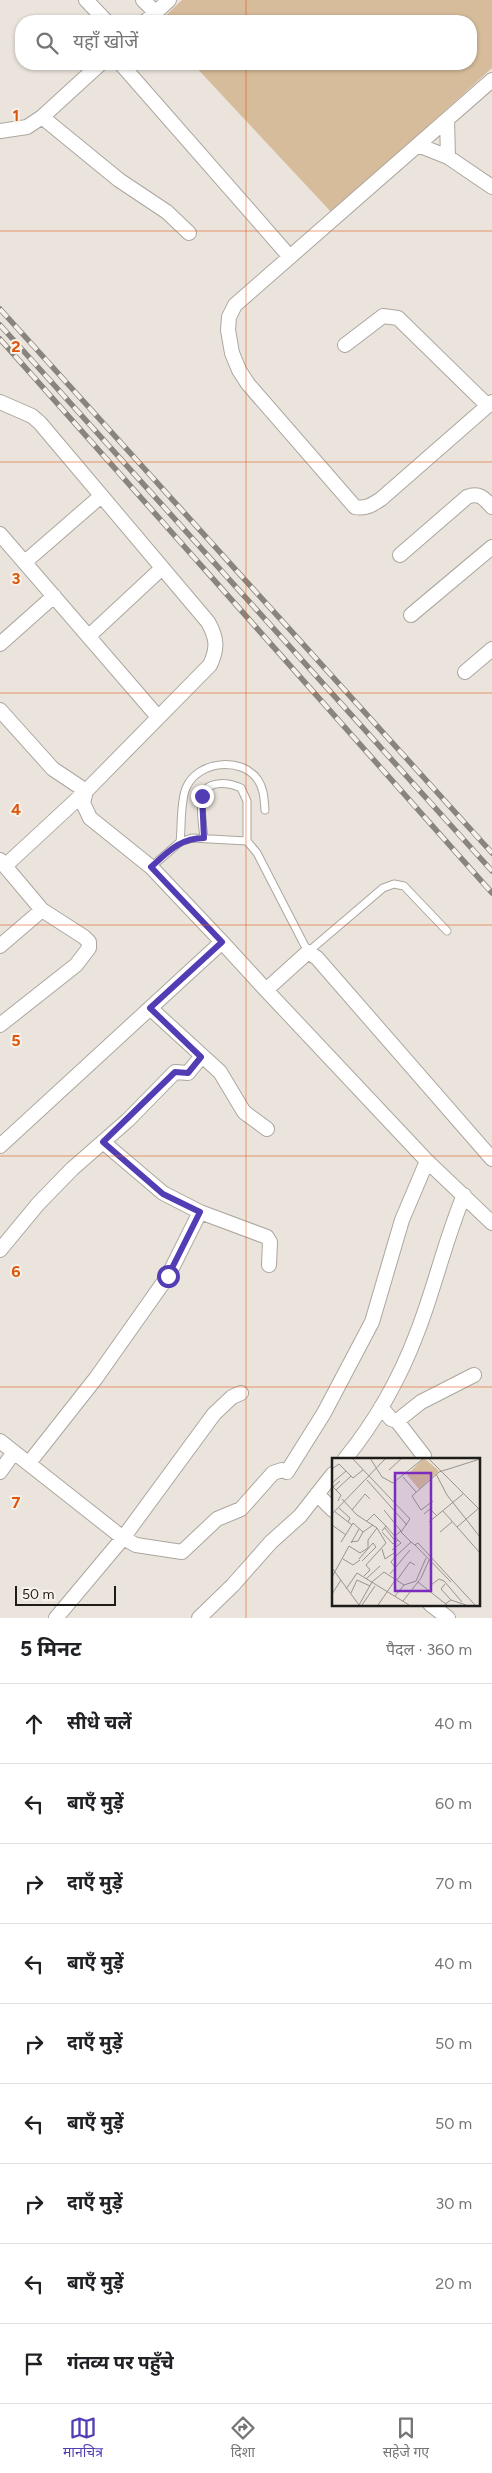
<!DOCTYPE html>
<html lang="hi">
<head>
<meta charset="utf-8">
<style>
	body { margin:0; font-family:Figtree,"Noto Sans Devanagari",sans-serif; background:#f6f6f6; color:#202124 }
	.scale { position:absolute; left:15px; bottom:12px; width:101px; box-sizing:border-box; padding-left:5px; border:2px solid #1e1c19; border-top:0; font-size:14px; line-height:18px; white-space:nowrap; color:#1e1c19; -webkit-text-stroke:4px #f7f1e9; paint-order:stroke }
	.stop { position:absolute; width:15px; height:15px; margin:-11px; border:4px solid #533db5; border-radius:50%; background:#fff }
	.stop.end { background:#533db5; border-color:#fff; box-shadow:0 1px 5px #0008 }
	.list { margin:0; padding:0; list-style:none }
	h2 { display:flex; justify-content:space-between; align-items:center; height:65px; margin:0; padding:0 20px; font-size:21px }
	h2 small { font-size:16px; font-weight:400; color:#757577 }
	.list li { display:grid; grid-template-columns:32px 1fr auto; gap:15px; align-items:center; box-sizing:border-box; height:80px; padding:0 20px; border-top:1px solid #e0e0e0 }
	.list b { display:block; font-size:19px; white-space:nowrap }
	.list em { font-size:16px; font-style:normal; color:#757577 }
	.icon { flex:none; width:28px; height:28px; fill:none; stroke:currentColor; stroke-width:2; stroke-linecap:round; stroke-linejoin:round }
	.map { position:relative; flex:none; width:492px; height:1618px; overflow:hidden }
	.search { position:absolute; background:#fff; box-shadow:0 1px 4px #0004; left:15px; right:15px; top:15px; height:55px; display:flex; align-items:center; gap:12px; box-sizing:border-box; padding:0 18px; border-radius:20px; color:#757577; font-size:19px }
	.sheet { height:785px; background:#fff }
	nav { display:flex; justify-content:space-around; align-items:center; box-sizing:border-box; height:70px; border-top:1px solid #e0e0e0; background:#fff; font-size:14px; color:#757577 }
	nav a { display:grid; justify-items:center; gap:2px }
	nav .on { color:#533db5 }
	.map>svg:first-child { display:block }
	.green { fill:#d6bc9a }
	.lines { fill:none; stroke-linecap:round; stroke-linejoin:round }
	.lane-casing { stroke:#aca69f; stroke-width:9 }
	.street-casing { stroke:#aca69f; stroke-width:16 }
	.lane { stroke:#fff; stroke-width:7 }
	.street { stroke:#fff; stroke-width:14 }
	.rail-casing { stroke:#88847e; stroke-width:5.5 }
	.rail { stroke:#f7f1e9; stroke-width:4; stroke-dasharray:11; stroke-linecap:butt }
	.route { stroke:#533db5; stroke-width:6 }
	.grid { fill:none; stroke:#de560d; stroke-width:1; stroke-opacity:0.55 }
	.inset-road { fill:none; stroke:#98948e; stroke-width:1 }
	.view { fill:#7b2cbf; fill-opacity:0.15; stroke:#7b2cbf; stroke-width:2.5 }
	.inset-edge { fill:none; stroke:#1e1c19; stroke-width:2.5 }
	.grid-label { font-size:16px; text-anchor:middle; font-weight:bold; fill:#de560d; stroke:#f7f1e9; stroke-width:4; stroke-linejoin:round; paint-order:stroke }
</style>
</head>
<body>
<div class="map">
<svg width="492" height="1618" viewBox="0 0 492 1618">
	<rect width="100%" height="100%" fill="#eae4dc"/>
	<path class="green" d="M182,0H492V68L332,213L193,64H471V21H160Z"/>
	<g class="lines">
		<g class="lane-casing">
			<path id="lane" d="M204,838C203,828 199,804 203,795C208,779 230,783 241,788L247,801V841
				M180,842C182,825 180,803 186,788C197,761 242,756 258,780C264,789 264,799 265,810
				M151,867L180,842L192,838L247,841L257,853L308,952L383,888L394,884L404,886L447,931"/>
		</g>
		<g class="street-casing">
			<path id="street" d="M86,0L106,21
				M143,0L155,12
				M146,21L169,0
				M121,64L290,257
				M492,80L235,305L229,317L228,330L232,353L239,370L248,384L355,507C366,509 372,505 381,499L492,402
				M42,117L119,180L167,212L189,233
				M447,120L448,157
				M0,131L27,127L42,117L100,64
				M418,145L448,157L492,187
				M345,345L383,316L398,318L488,406
				M0,402L32,416L40,423L208,622C217,638 218,648 210,665L86,791L83,803L90,818L151,867L222,942
				M0,534L158,717
				M400,555L467,497C479,492 484,498 492,507
				M25,562L101,496
				M411,615L492,547
				M89,636L162,568
				M0,644L54,596
				M465,672L492,649
				M0,710L53,769L86,791L5,866
				M0,860L42,910L0,946
				M266,990L427,1161L492,1223
				M150,1008L220,1072L244,1112L267,1129
				M0,1025L76,965L89,948V942L84,937L42,910
				M103,1142L163,1193L200,1212
				M0,1146L222,942L266,990L308,952L317,958L492,1159
				M0,1250L38,1204L72,1169L128,1120L175,1072L188,1073L201,1057
				M241,1393L232,1397L214,1414L123,1538L136,1545L182,1552L217,1519L241,1509L273,1473L282,1470L287,1472L324,1413L372,1322L402,1220L427,1161
				M381,1407L391,1419L397,1421L421,1402L474,1375
				M397,1421L424,1456
				M0,1441L123,1538L56,1618
				M345,1459C375,1422 400,1378 417,1333C435,1287 445,1240 464,1195
				M29,1463L96,1378L168,1276L200,1212L267,1237L270,1242L269,1265
				M0,1472L14,1452
				M317,1494L333,1510
				M430,1604L448,1618
				M199,1618L233,1585L271,1542L300,1516L333,1474"/>
		</g>
		<use href="#lane" class="lane"/>
		<use href="#street" class="street"/>
		<g class="rail-casing">
			<path id="rail" d="M0,309L492,853
				M0,325L492,871
				M0,339L492,893"/>
		</g>
		<use href="#rail" class="rail"/>
	</g>
	<g class="lines">
		<path class="route" d="M168,1276L200,1212L163,1194L103,1142L175,1072L188,1073L201,1057L150,1008L222,942L151,867C168,852 180,838 204,838L202,796"/>
	</g>
	<path class="grid" d="M246,0V21M246,64V1618M0,231H492M0,462H492M0,693H492M0,925H492M0,1156H492M0,1387H492"/>
	<g transform="translate(332 1458)">
		<rect width="148" height="148" fill="#eae4dc"/>
		<path d="M92,0L107,13L87,31L75,17Z" fill="#d6bc9a"/>
		<path class="inset-road" d="M20,0L78,61L69,74L79,84M38,0L50,19L61,25L92,0M96,0L148,52M0,11L7,6L21,20L31,12M57,12L70,0M104,16L115,37L148,79M71,19L84,34M35,22L75,67M0,25L14,13M4,32L19,18M6,43L9,37L1,29L8,23M101,43L89,52L80,38L107,14L148,1M7,50L18,60L16,64M20,52L33,36L38,41M52,52L69,73L63,78M2,53L20,67M111,53L148,95M0,56L54,0M92,56L98,51L105,58M35,63L42,56L54,68M97,64L131,36M0,67L14,77M125,69L147,50M53,70L64,84M50,73L54,68L66,82L61,86L50,74M108,74L120,64M9,84L21,65L31,74M19,84L26,83L31,74L41,67M19,85L27,71M83,87L119,124M50,91L53,101L62,95M60,92L69,85L66,82M11,101L21,107L28,102M27,101L41,85L44,89L30,103M62,108L59,104L64,98L79,84L83,87L86,85L143,147M0,110L27,147M58,116L78,92M32,118L38,112L34,107L54,85L45,70M0,119L17,88L28,95L36,90V82L45,70L25,57L10,41M34,121L48,108M65,122L78,104L83,107M86,124L115,147M113,126L109,131L119,142M72,127L84,123L94,100M99,127L107,121L112,123L130,144M14,131L25,115L77,147M19,135L25,122L38,128M0,136L9,122M71,143L89,120L97,102M113,146L119,142L134,147M27,147L40,124L52,114L72,127L63,138M30,147L43,128M46,147L64,121"/>
		<path class="view" d="M63,15H99V133H63Z"/>
		<rect width="148" height="148" class="inset-edge"/>
	</g>
	<g class="grid-label">
		<text x="16" y="121">1</text>
		<text x="16" y="352">2</text>
		<text x="16" y="584">3</text>
		<text x="16" y="815">4</text>
		<text x="16" y="1046">5</text>
		<text x="16" y="1277">6</text>
		<text x="16" y="1508">7</text>
	</g>
</svg>
<div class="scale">50 m</div>
<div class="stop" style="left:168px;top:1276px"></div>
<div class="stop end" style="left:202px;top:796px"></div>
<div class="search"><svg class="icon" aria-label="search" viewBox="0 0 24 24"><circle cx="10" cy="10" r="6"/><path d="M15 15l6 6"/></svg>यहाँ खोजें</div>
</div>
<section class="sheet">
<h2>5 मिनट<small>पैदल · 360 m</small></h2>
<ul class="list">
<li><svg class="icon" aria-label="ahead" viewBox="0 0 24 24"><path d="M12 20V5M6 11l6-6 6 6"/></svg><div><b>सीधे चलें</b></div><em>40 m</em></li>
<li><svg class="icon" aria-label="left" viewBox="0 0 24 24"><path d="M17 20v-9H6M10 6l-5 5 5 5"/></svg><div><b>बाएँ मुड़ें</b></div><em>60 m</em></li>
<li><svg class="icon" aria-label="right" viewBox="0 0 24 24"><path d="M7 20v-9h11M14 6l5 5-5 5"/></svg><div><b>दाएँ मुड़ें</b></div><em>70 m</em></li>
<li><svg class="icon" aria-label="left" viewBox="0 0 24 24"><path d="M17 20v-9H6M10 6l-5 5 5 5"/></svg><div><b>बाएँ मुड़ें</b></div><em>40 m</em></li>
<li><svg class="icon" aria-label="right" viewBox="0 0 24 24"><path d="M7 20v-9h11M14 6l5 5-5 5"/></svg><div><b>दाएँ मुड़ें</b></div><em>50 m</em></li>
<li><svg class="icon" aria-label="left" viewBox="0 0 24 24"><path d="M17 20v-9H6M10 6l-5 5 5 5"/></svg><div><b>बाएँ मुड़ें</b></div><em>50 m</em></li>
<li><svg class="icon" aria-label="right" viewBox="0 0 24 24"><path d="M7 20v-9h11M14 6l5 5-5 5"/></svg><div><b>दाएँ मुड़ें</b></div><em>30 m</em></li>
<li><svg class="icon" aria-label="left" viewBox="0 0 24 24"><path d="M17 20v-9H6M10 6l-5 5 5 5"/></svg><div><b>बाएँ मुड़ें</b></div><em>20 m</em></li>
<li><svg class="icon" aria-label="arrive" viewBox="0 0 24 24"><path d="M6 21V4h12l-3 4 3 4H6"/></svg><div><b>गंतव्य पर पहुँचे</b></div></li>
</ul>
</section>
<nav>
<a class="on"><svg class="icon" aria-label="map" viewBox="0 0 24 24"><path d="M3 6l6-2 6 2 6-2v14l-6 2-6-2-6 2zM9 4v14M15 6v14"/></svg>मानचित्र</a>
<a><svg class="icon" aria-label="directions" viewBox="0 0 24 24"><path d="M12 3l9 9-9 9-9-9zM9 14v-3h6M13 9l2 2-2 2"/></svg>दिशा</a>
<a><svg class="icon" aria-label="saved" viewBox="0 0 24 24"><path d="M7 4h10v16l-5-4-5 4z"/></svg>सहेजे गए</a>
</nav>
</body>
</html>
